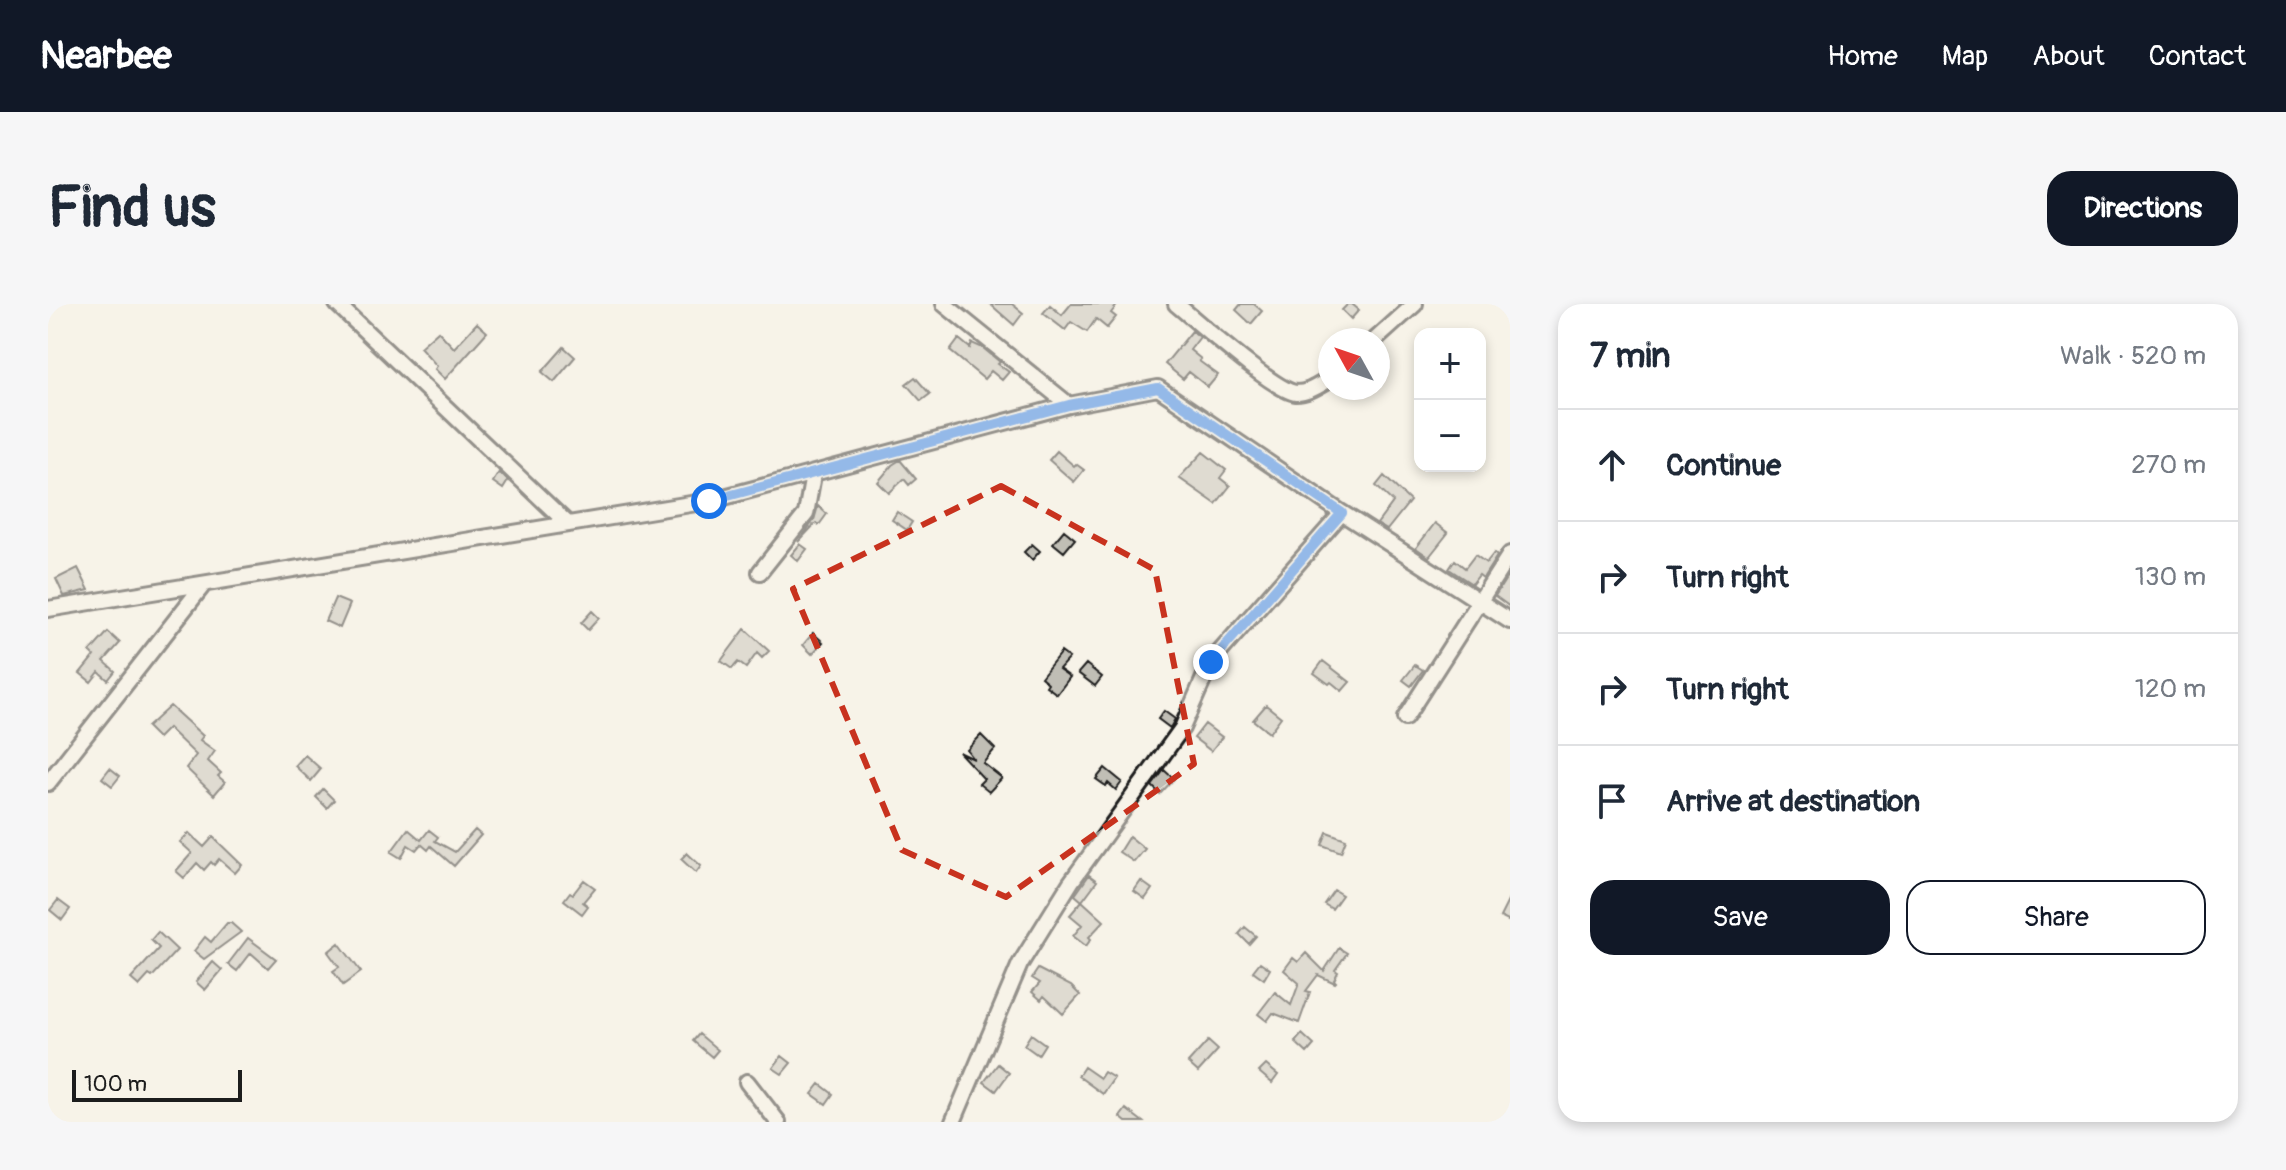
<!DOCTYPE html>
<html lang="en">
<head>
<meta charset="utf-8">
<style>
	body { margin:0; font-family:Pangolin,sans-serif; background:#f6f6f7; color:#1f2937 }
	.controls { position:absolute; right:24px; top:24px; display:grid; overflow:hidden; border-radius:16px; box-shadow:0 4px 12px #0003 }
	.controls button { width:72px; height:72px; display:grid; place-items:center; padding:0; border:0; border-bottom:2px solid #e0e1e3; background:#fff; color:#1f2937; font:40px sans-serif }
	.compass { position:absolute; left:1270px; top:24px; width:72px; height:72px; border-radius:50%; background:#fff; box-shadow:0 4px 12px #0003; rotate:310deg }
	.scale { position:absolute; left:24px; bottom:20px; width:170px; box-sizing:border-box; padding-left:8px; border:4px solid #1c1c1c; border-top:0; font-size:22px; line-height:28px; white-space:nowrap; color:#1c1c1c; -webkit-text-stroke:6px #f7f3e8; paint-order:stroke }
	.stop { position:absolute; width:24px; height:24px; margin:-18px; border:6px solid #1a73e8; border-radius:50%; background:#fff }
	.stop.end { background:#1a73e8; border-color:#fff; box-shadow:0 2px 8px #0008 }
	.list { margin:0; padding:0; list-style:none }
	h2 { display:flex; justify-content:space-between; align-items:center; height:104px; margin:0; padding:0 32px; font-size:34px }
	h2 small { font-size:26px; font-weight:400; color:#747a83 }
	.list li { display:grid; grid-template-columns:52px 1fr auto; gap:24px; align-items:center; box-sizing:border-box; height:112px; padding:0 32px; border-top:2px solid #e0e1e3 }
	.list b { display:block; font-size:30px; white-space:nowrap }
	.list em { font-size:26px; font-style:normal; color:#747a83 }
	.actions { display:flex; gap:16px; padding:24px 32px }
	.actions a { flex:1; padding:18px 0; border:2px solid #111827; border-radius:24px; text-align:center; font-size:28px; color:#111827 }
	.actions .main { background:#111827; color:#fff }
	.icon { flex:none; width:44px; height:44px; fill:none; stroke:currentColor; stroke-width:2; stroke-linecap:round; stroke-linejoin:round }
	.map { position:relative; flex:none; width:1462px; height:818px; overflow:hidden; border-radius:24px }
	header { display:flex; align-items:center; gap:48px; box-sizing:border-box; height:112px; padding:0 40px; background:#111827; color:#fff }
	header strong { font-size:38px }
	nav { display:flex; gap:44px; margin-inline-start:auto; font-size:28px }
	.intro { display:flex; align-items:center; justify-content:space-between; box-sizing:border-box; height:192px; padding:0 48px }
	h1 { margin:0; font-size:56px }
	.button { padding:20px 36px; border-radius:24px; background:#111827; color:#fff; font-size:28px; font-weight:700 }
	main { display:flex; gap:48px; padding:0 48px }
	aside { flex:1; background:#fff; border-radius:24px; box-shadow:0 4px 12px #0003 }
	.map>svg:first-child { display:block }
	.building { fill:#c0beb5; stroke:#1c1c1c; stroke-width:2 }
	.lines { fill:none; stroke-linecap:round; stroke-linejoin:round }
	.minor-casing { stroke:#1c1c1c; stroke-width:20 }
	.minor { stroke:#f7f3e8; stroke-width:14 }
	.route { stroke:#1a73e8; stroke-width:10 }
	.marked { fill:none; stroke:#c8321e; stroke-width:6; stroke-dasharray:16 10; stroke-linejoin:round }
</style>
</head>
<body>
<header>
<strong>Nearbee</strong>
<nav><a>Home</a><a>Map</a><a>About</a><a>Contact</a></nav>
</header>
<div class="intro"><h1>Find us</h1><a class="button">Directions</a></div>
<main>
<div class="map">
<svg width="1462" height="818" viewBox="0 0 1462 818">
	<rect width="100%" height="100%" fill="#f7f3e8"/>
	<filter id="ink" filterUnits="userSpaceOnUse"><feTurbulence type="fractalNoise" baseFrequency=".0125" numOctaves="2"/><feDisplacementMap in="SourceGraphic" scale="16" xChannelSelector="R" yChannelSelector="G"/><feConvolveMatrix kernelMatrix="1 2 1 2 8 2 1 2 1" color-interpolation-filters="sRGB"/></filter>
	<g filter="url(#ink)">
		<path class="building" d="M942,0H964L975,9L966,21Z
			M1023,0H1070L1063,9L1068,13L1059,24L1048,15L1039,28L1023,18L1017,26L995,9L1002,1L1014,11Z
			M1193,0H1206L1214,7L1203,20L1188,6Z
			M1300,0H1304L1311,6L1303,15L1294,6Z
			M429,19L439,28L397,75L387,65L389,62L372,43L390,27L406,44Z
			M1144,27L1152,33L1142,46L1153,55L1151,57L1170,71L1160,83L1141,68L1135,75L1117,60Z
			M911,35L922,44L924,39L935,44L952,58L950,60L961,68L954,76L943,67L936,75L902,47Z
			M516,43L527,53L506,78L494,68Z
			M867,73L882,90L873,97L858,80Z
			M1009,147L1026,162L1028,160L1036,166L1026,178L1001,156Z
			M1155,148L1178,166L1172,174L1182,182L1168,200L1131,174Z
			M852,156L868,175L861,181L856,175L841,189L830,178L844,161Z
			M451,168L460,177L455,185L445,178Z
			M1336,172L1362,197L1339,226L1329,220L1345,198L1328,182Z
			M770,202L779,210L771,221L768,219L750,238L766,216Z
			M849,208L864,218L859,226L844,216Z
			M1387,219L1400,229L1381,253L1368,244Z
			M1016,226L1027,235L1016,248L1005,239Z
			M752,240L759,245L750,257L743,251Z
			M984,240L992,247L984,256L976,248Z
			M1446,249L1449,252L1435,274L1431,271L1424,280L1401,265L1407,256L1417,264L1427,251L1438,259Z
			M30,264L41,286L16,292L8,275Z
			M1459,273L1462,276V303L1447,292Z
			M287,294L302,300L292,324L277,317Z
			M544,307L551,314L540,326L533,319Z
			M697,325L721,347L714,354L709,349L698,364L690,358L684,365L673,357Z
			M60,328L72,339L56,357L67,367L60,376L51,368L43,378L32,369L46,352L42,348Z
			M765,329L775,338L764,350L755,341Z
			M1013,348L1021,354L1011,365L1022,373L1009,390L998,382L1000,379L993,373Z
			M1275,357L1302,378L1294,387L1283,378L1281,380L1266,369Z
			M1038,360L1054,373L1047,382L1030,369Z
			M1367,361L1375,366L1363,382L1355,376Z
			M1218,401L1233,413L1221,429L1205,416Z
			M122,402L155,432L152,436L167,447L160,457L173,469L170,472L177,478L166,491L138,464L148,451L120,424L110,434L99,423Z
			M1116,407L1127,415L1122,424L1110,415Z
			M1157,420L1174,433L1163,447L1146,434Z
			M933,431L947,445L935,459L954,474L941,488L931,480L936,475L911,448L926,455L919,446Z
			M257,451L273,465L263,477L247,462Z
			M62,464L72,472L64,482L54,474Z
			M1057,464L1074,478L1068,486L1060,479L1058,482L1048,475Z
			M1116,466L1126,475L1112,490L1104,482Z
			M275,485L286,496L279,504L268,493Z
			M360,525L373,536L381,526L390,533L387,537L407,548L427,526L433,531L406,562L383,542L380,546L373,540L368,546L360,541L353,554L343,548Z
			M1279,528L1298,535L1293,548L1274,541Z
			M141,529L156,543L165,533L194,561L187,569L171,555L166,561L163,558L156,566L149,559L136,574L128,567L144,549L132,538Z
			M1081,532L1097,545L1086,558L1071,548Z
			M639,549L653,562L648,569L633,555Z
			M1041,571L1049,577L1034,597L1027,591Z
			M536,576L547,584L535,598L540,602L534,610L516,596L522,588L525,590Z
			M1093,577L1104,585L1097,595L1086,587Z
			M1286,586L1294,591L1284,605L1276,600Z
			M1462,593V618L1452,613Z
			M10,596L22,605L14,616L2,606Z
			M1034,597L1056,617L1041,633L1043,635L1038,642L1025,632L1034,621L1022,611Z
			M179,619H183L193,628L156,655L146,647L157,633L163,638Z
			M1197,623L1208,632L1201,640L1191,630Z
			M110,628L129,646L104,673L101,671L91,682L83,675L111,644L103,636Z
			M200,634L228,655L220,664L203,649L189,667L180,660Z
			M291,639L313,668L295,681L285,667L291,663L280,648Z
			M1291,644L1299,649L1287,666L1290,668L1286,676L1288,678L1287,679L1270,671L1258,687L1262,688L1251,719L1225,709L1219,717L1210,710L1227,688L1243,701L1251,679L1236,666L1245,654L1250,658L1258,649L1276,667Z
			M165,658L174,666L157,686L148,678Z
			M1212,658L1222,665L1216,675L1205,667Z
			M990,665L1023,682L1032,691L1015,710L996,692L993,696L984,688L992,679L984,674Z
			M651,730L670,746L664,753L645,737Z
			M983,730L997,740L990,751L976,741Z
			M1254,730L1266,741L1259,749L1247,738Z
			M1160,737L1170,746L1150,768L1140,759Z
			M734,752L743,759L734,770L725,764Z
			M950,760L961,769L948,787L936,778Z
			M1218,761L1230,771L1224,779L1211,768Z
			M1036,763L1052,774L1056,768L1066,774L1055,790L1030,772Z
			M772,780L785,790L778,800L764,790Z
			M1078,805L1095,818H1078L1072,813Z"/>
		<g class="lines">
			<g class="minor-casing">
				<path id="minor" d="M289,0L520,220
					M896,0L1021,101
					M1128,0C1149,17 1226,87 1248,89C1261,89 1271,81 1282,75
					M1327,36L1367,0
					M712,268L758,210L765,171
					M0,305L661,197L1021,101L1110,84L1294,209L1462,317
					M1357,414L1462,250
					M0,479L156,280
					M699,778L730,818
					M905,818L972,660L1023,578L1134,424L1163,358L1294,209"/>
			</g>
			<use href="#minor" class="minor"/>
		</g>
	</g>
	<g class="lines" filter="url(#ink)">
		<path class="route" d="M661,197L1021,101L1110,84L1294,209L1163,358"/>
	</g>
	<path d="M0 0H1462V818H0ZM953,182L1107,266L1146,460L958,593L854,546L745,285Z" fill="#f7f3e8" fill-opacity=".55" fill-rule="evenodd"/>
	<path class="marked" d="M953,182L1107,266L1146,460L958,593L854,546L745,285Z"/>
</svg>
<div class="controls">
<button>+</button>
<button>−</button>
</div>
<svg class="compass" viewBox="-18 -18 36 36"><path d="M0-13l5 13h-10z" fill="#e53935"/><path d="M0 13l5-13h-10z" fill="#747a83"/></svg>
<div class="scale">100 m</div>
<div class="stop" style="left:661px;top:197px"></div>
<div class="stop end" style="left:1163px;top:358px"></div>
</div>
<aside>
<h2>7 min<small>Walk · 520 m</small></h2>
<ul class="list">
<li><svg class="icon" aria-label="ahead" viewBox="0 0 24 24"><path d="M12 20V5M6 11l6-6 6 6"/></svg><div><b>Continue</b></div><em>270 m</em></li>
<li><svg class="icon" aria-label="right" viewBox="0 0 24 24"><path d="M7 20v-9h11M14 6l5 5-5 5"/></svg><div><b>Turn right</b></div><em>130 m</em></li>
<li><svg class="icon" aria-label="right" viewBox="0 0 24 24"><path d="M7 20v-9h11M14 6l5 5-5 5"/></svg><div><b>Turn right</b></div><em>120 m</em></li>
<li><svg class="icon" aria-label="arrive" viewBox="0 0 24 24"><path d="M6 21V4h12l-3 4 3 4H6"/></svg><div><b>Arrive at destination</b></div></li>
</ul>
<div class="actions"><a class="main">Save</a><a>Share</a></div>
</aside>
</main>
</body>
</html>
